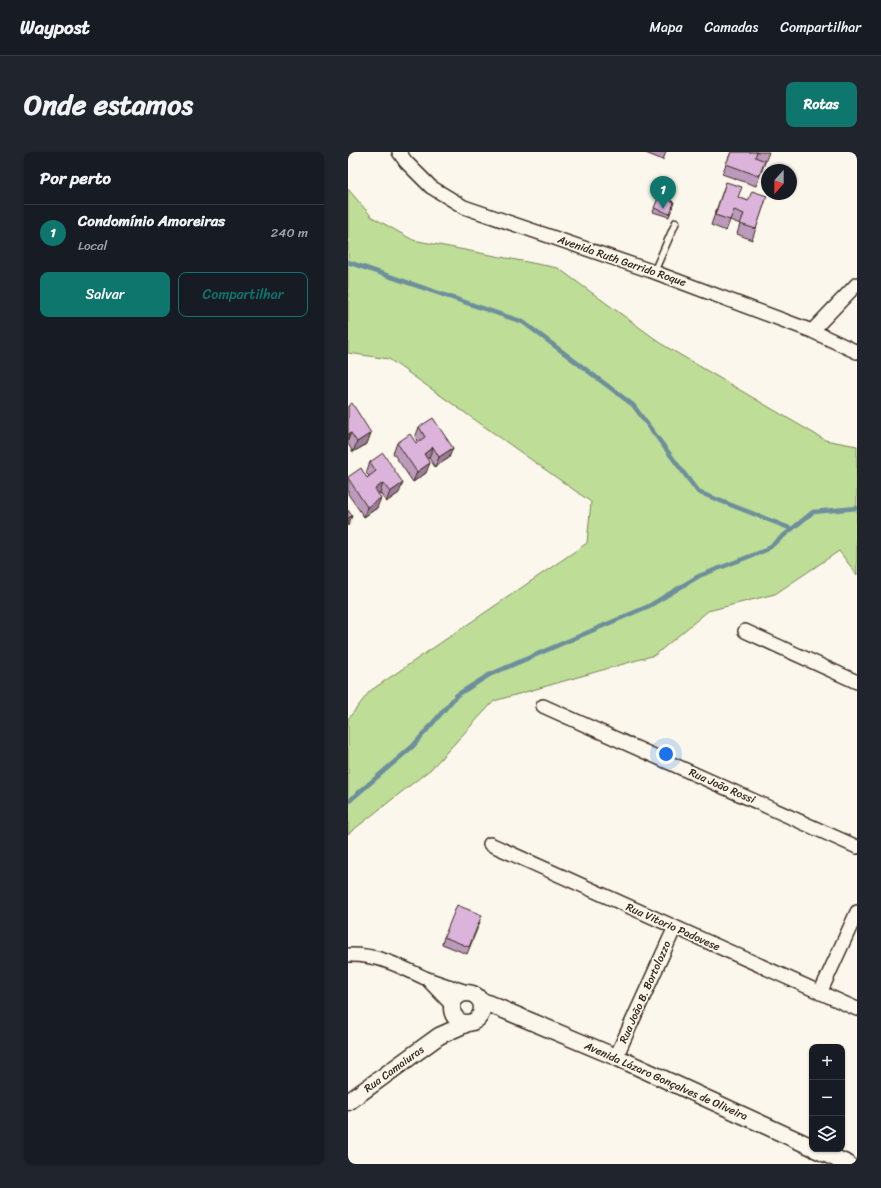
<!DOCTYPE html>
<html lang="pt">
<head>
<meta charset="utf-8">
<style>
	body { margin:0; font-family:Sriracha,sans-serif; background:#20242c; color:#f1f3f6 }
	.controls { position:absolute; right:12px; bottom:12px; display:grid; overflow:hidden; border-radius:8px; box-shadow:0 1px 3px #0004 }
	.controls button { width:36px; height:36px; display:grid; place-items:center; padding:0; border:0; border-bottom:1px solid #363941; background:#171b24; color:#f1f3f6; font:20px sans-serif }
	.compass { position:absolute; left:413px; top:12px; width:36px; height:36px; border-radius:50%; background:#171b24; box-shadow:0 1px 3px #0004; rotate:201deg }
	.you { position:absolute; left:318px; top:602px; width:14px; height:14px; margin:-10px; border:3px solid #fff; border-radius:50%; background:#1a73e8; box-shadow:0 0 0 6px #1a73e833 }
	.badge { display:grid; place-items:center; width:26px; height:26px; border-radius:50%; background:#0f766e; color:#fff; font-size:13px; font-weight:700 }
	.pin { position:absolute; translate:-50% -33px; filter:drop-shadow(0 1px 2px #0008) }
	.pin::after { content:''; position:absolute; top:21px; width:14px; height:12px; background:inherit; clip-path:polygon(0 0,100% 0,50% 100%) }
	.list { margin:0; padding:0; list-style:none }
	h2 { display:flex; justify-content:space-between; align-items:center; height:52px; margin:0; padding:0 16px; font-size:17px }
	h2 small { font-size:13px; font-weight:400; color:#9ea1a6 }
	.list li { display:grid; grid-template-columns:26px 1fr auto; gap:12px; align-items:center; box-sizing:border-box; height:56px; padding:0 16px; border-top:1px solid #363941 }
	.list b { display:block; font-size:15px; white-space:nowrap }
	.list p { margin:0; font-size:13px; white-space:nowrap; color:#9ea1a6 }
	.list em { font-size:13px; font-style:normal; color:#9ea1a6 }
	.actions { display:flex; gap:8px; padding:12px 16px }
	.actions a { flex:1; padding:9px 0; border:1px solid #0f766e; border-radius:8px; text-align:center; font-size:14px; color:#0f766e }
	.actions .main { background:#0f766e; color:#fff }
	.icon { flex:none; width:22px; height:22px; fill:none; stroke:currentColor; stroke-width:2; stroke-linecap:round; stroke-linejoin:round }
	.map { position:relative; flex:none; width:509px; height:1012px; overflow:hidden; border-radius:8px }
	header { display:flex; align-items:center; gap:24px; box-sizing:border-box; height:56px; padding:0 20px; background:#171b24; border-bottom:1px solid #363941 }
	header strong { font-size:19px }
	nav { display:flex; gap:22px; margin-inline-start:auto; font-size:14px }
	.intro { display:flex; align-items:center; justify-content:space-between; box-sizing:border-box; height:96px; padding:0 24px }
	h1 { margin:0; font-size:28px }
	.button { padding:10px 18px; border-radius:8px; background:#0f766e; color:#fff; font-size:14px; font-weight:700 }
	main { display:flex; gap:24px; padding:0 24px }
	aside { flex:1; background:#171b24; border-radius:8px; box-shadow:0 1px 3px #0004 }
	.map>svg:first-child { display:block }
	.green { fill:#bedd96; stroke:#7c845a }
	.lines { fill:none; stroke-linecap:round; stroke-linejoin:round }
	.stream { stroke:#6d8f9c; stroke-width:4.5 }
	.service-casing { stroke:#3b2a1e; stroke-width:9 }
	.minor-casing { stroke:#3b2a1e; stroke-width:16 }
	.tertiary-casing { stroke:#3b2a1e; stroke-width:19 }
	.service { stroke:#fbf7ec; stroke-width:6 }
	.minor { stroke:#fbf7ec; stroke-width:13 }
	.tertiary { stroke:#fbf7ec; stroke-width:16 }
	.wall { fill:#bc9abc; stroke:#3b2a1e }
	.shaded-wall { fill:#997d99; stroke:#3b2a1e }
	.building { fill:#dbb3db; stroke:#3b2a1e }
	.labels { text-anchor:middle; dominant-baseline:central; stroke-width:3.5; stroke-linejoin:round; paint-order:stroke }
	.street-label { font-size:11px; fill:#3b2a1e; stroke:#fbf7ec }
</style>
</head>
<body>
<header>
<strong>Waypost</strong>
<nav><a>Mapa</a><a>Camadas</a><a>Compartilhar</a></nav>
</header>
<div class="intro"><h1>Onde estamos</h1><a class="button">Rotas</a></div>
<main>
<aside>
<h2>Por perto<small></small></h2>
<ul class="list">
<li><span class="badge">1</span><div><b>Condomínio Amoreiras</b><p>Local</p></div><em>240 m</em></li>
</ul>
<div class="actions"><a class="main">Salvar</a><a>Compartilhar</a></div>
</aside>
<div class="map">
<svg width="509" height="1012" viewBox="0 0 509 1012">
	<rect width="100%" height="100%" fill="#fbf7ec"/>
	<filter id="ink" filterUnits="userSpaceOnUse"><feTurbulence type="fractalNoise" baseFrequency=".025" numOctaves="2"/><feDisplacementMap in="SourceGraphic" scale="8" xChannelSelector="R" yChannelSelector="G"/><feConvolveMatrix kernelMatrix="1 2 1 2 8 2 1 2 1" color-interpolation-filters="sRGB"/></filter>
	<g filter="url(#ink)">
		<path class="green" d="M0,37L24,65L65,88L210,116L317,194L477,288L509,294V423L491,399L427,442L360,459L307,503L146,549L83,617L0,682V567L22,539L239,391L243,350L41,207L0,201Z"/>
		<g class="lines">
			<path class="stream" d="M0,110L175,170L285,253L350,340L444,377
				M0,650L65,594L109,543L141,523L301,454L351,424L418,398L465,360L509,356"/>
			<g class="service-casing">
				<path id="service" d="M306,120L328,70"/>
			</g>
			<g class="minor-casing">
				<path id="minor" d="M51,0L58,10L83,35L116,55L306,120L464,179L509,200
					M464,179L509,132
					M397,479L509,530
					M195,554L509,695
					M142,692L509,857
					M0,803C30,802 51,814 77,826C92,832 107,836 122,841
					M81,829L104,853
					M472,841L509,760
					M268,905L327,775"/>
			</g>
			<g class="tertiary-casing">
				<path id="tertiary" d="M104 856a15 15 0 1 1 30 0a15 15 0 1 1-30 0Z
					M132,848L268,905L464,995
					M0,950L91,884L120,871
					M467,997L500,1012"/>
			</g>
			<use href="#service" class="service"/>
			<use href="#minor" class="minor"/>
			<use href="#tertiary" class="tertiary"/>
		</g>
		<path class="wall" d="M295,0H318L315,8Z
			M383,0H421L408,34L374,22Z
			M378,30L390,45L400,49L419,44L404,88L389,82L392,72L382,68L378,79L363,73Z
			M311,44L326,50L321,65L305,60Z
			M0,254L19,292L5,300L0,292Z
			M71,275L101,306L87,315L81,306L79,307L78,321L65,330L45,301L49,291H68L70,289L67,286Z
			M22,310L51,341L38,350L32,341L30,342L29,356L16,365L0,342V325L19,326L21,324L18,321Z
			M132,770L119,802L94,792L96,785Z"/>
		<path class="shaded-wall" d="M3,281L0,288V282Z
			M23,281L19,292L5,300L9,290Z
			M85,295L81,306L72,312L76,302Z
			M105,296L101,306L87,315L91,305Z
			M82,311L78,321L65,330L69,320Z
			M35,331L32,341L23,347L27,337Z
			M55,331L51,341L38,350L42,340Z
			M33,346L29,356L16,365L19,355Z
			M4,364L0,374V366Z"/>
		<path class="building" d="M383,0H409L407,5L417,9L411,24L378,12Z
			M378,30L394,35L390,45L400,49L404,39L419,44L408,77L392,72L396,62L386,58L382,68L367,63Z
			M311,44L326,50L322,62L306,56Z
			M4,251L23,281L9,290L3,281L0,282V254Z
			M85,266L105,296L91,305L85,295L76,302L82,311L69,320L49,291L62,282L68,291L77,285L71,275Z
			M35,301L55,331L42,340L35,331L27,337L33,346L19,355L0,326V325L13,316L19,326L28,319L22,310Z
			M0,358L4,364L0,366Z
			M109,753L134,763L121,795L96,785Z"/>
	</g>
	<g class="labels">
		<g class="street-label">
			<text transform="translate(274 109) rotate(19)">Avenida Ruth Garrido Roque</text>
			<text transform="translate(374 634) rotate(24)">Rua João Rossi</text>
			<text transform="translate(325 775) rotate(24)">Rua Vitorio Padovese</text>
			<text transform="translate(297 840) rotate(-66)">Rua João B. Bortolozzo</text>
			<text transform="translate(46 917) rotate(-36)">Rua Camaiuras</text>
			<text transform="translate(318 929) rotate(24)">Avenida Lázaro Gonçalves de Oliveira</text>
		</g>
	</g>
</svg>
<div class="controls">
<button>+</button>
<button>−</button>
<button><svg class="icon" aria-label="layers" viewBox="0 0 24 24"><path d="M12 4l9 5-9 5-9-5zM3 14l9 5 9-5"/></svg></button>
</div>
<svg class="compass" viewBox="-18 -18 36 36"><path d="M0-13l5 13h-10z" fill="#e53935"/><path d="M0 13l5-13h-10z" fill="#9ea1a6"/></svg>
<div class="you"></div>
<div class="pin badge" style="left:315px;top:57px">1</div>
</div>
</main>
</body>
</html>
